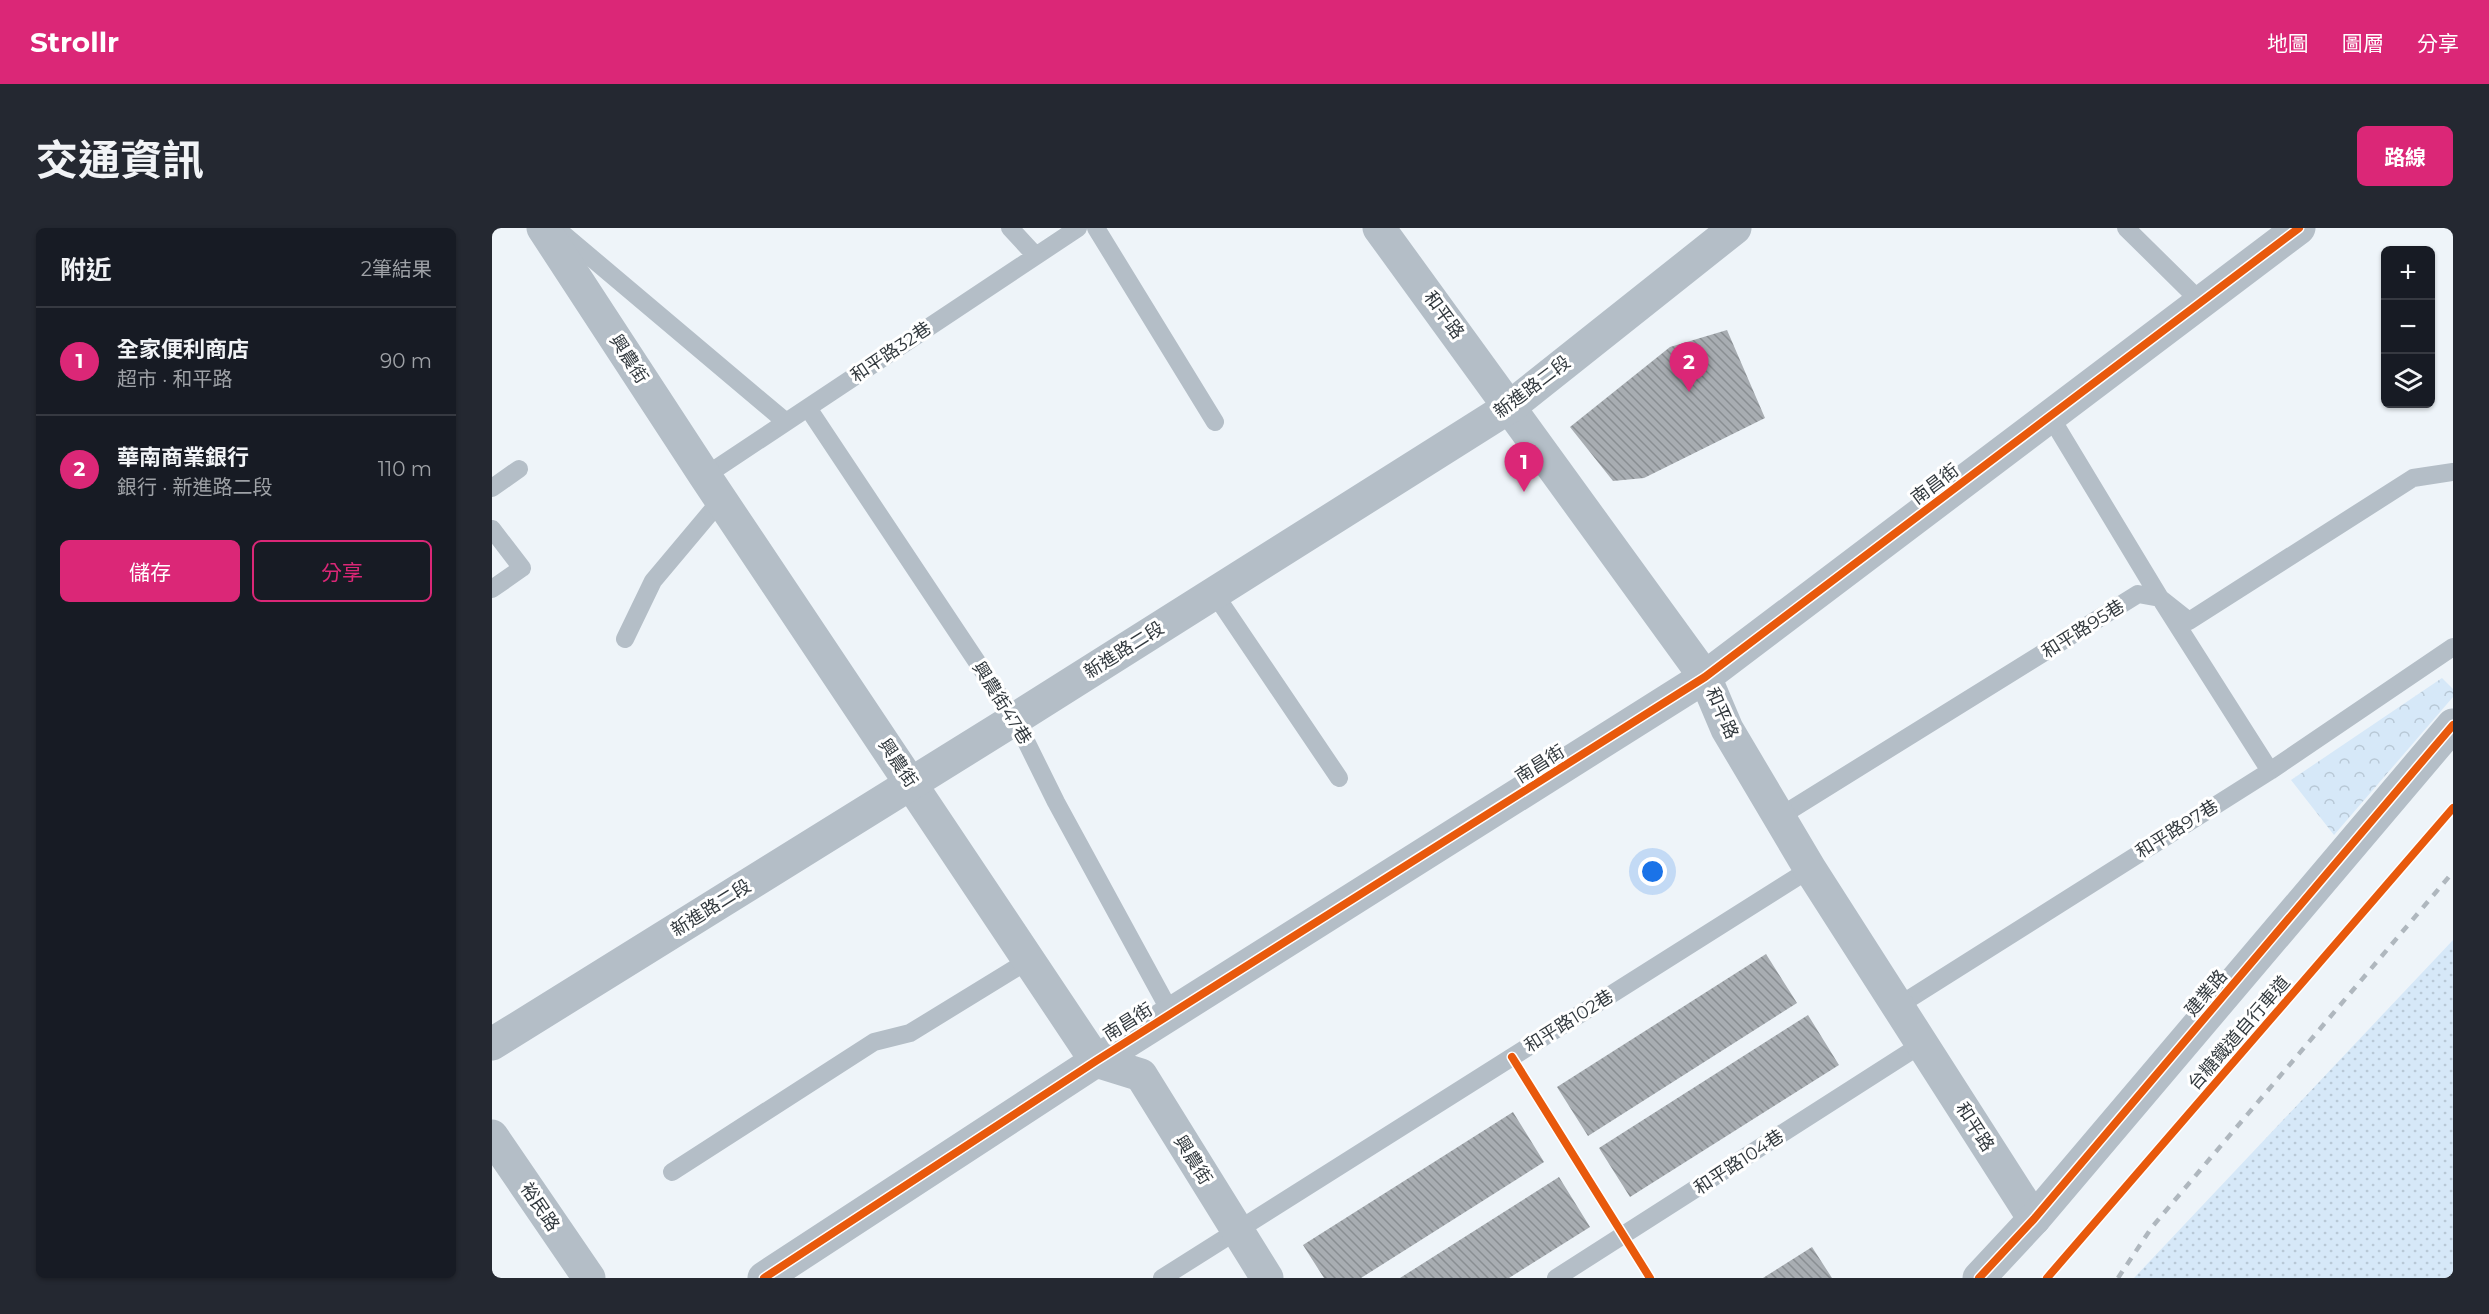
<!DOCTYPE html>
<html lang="zh-TW">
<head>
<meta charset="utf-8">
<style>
	body { margin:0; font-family:Montserrat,"Noto Sans TC",sans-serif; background:#242831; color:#f1f3f6 }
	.controls { position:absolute; right:18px; top:18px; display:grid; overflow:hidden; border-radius:9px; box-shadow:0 2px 4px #0004 }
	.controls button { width:54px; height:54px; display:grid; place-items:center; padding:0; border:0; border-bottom:2px solid #363941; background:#171b24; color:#f1f3f6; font:30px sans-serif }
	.you { position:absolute; left:1161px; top:644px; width:21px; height:21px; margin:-15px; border:4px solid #fff; border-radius:50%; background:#1a73e8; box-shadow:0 0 0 9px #1a73e833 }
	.badge { display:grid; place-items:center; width:39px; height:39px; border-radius:50%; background:#db2777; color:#fff; font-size:20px; font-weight:700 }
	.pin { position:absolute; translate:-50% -50px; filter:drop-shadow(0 2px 3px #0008) }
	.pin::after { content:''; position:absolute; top:32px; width:21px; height:18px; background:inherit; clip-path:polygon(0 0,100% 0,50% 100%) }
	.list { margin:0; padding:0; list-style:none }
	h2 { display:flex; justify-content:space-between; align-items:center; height:78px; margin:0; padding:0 24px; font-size:26px }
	h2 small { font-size:20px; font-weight:400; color:#9ea1a6 }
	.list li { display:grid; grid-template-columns:39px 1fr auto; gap:18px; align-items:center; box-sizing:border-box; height:108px; padding:0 24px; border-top:2px solid #363941 }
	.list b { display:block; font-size:22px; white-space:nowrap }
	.list p { margin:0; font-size:20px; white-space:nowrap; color:#9ea1a6 }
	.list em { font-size:20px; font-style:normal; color:#9ea1a6 }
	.actions { display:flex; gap:12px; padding:18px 24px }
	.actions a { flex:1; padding:14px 0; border:2px solid #db2777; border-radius:9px; text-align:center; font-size:21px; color:#db2777 }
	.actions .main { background:#db2777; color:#fff }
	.icon { flex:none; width:33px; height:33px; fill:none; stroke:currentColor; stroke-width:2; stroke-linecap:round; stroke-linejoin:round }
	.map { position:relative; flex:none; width:1961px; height:1050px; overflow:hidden; border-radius:9px }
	header { display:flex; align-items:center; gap:36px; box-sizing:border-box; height:84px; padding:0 30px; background:#db2777; color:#fff }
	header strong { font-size:28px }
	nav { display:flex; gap:33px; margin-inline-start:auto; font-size:21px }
	.intro { display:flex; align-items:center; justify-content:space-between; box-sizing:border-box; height:144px; padding:0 36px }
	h1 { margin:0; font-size:42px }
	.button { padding:15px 27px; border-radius:9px; background:#db2777; color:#fff; font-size:21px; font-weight:700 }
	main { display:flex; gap:36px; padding:0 36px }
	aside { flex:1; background:#171b24; border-radius:9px; box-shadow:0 2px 4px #0004 }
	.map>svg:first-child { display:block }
	.grass { fill:url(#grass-dots) }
	.forest { fill:url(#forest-crowns) }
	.building { fill:url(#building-back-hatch) }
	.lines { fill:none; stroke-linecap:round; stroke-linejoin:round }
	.service { stroke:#b4bec7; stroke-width:18 }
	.minor { stroke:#b4bec7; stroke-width:33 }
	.tertiary { stroke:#b4bec7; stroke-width:33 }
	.rail { stroke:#afb7be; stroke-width:4.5; stroke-dasharray:8 8; stroke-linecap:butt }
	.cycleway-casing { stroke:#fff; stroke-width:11 }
	.cycleway { stroke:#e8590c; stroke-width:8 }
	.labels { text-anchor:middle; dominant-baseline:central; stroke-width:6; stroke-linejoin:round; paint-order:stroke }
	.street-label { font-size:18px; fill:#333a3f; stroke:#fff }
</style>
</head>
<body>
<header>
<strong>Strollr</strong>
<nav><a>地圖</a><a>圖層</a><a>分享</a></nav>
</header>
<div class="intro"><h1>交通資訊</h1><a class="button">路線</a></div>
<main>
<aside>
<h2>附近<small>2筆結果</small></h2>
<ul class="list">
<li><span class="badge">1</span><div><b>全家便利商店</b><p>超市 · 和平路</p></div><em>90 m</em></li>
<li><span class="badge">2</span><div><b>華南商業銀行</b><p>銀行 · 新進路二段</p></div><em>110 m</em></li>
</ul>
<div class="actions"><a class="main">儲存</a><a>分享</a></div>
</aside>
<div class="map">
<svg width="1961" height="1050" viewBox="0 0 1961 1050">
	<defs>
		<pattern id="grass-dots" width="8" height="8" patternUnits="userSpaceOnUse" patternTransform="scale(1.5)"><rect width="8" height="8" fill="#d6e8f8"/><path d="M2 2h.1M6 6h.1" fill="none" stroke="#b8c8d6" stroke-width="1.8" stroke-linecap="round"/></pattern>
		<pattern id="forest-crowns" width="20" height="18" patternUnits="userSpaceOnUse" patternTransform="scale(1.5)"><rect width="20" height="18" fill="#d6e8f8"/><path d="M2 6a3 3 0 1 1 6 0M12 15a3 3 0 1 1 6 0" fill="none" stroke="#b8c8d6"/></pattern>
		<pattern id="building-back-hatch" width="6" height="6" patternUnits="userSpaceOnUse" patternTransform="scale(1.5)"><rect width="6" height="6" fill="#a8adb2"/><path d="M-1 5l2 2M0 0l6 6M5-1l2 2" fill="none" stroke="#898e92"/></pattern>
	</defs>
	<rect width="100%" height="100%" fill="#eef4f9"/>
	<path class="grass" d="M1961,712V1050H1642Z"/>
	<path class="forest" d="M1950,450L1961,461V469L1842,607L1799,552Z"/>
	<path class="building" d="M1235,102L1273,190L1152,250L1121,253L1078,199L1178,119Z
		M1274,726L1305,775L1096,908L1065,859Z
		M1316,787L1347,837L1138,969L1107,920Z
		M1021,884L1052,934L869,1050H832L811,1017Z
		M1067,949L1098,999L1017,1050H908Z
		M1320,1019L1340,1050H1271Z"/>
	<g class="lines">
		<path class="service" d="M64,0L294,194
			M518,0L544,28
			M604,0L723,194
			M1634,0L1709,74
			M316,180L523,491L564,574L679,785
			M1558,188L1668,370L1778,543
			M213,248L586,0
			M0,260L27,241
			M0,301L30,340L0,361
			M722,365L847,550
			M133,411L161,353L229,272
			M1287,589L1646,366L1668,370L1697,393L1921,250L1961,244
			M1406,778L1778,543L1961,419
			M180,944L382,814L418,805L537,732
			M670,1050L1318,641
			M1064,1050L1430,816"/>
		<path class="minor" d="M51,0L213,248L604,833L649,847L775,1050
			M887,0L1213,449L1235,501L1318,641L1542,991
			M272,1050L604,833L1213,449L1807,0"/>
		<path class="tertiary" d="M0,816L523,491L1019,178L1243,0
			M0,908L97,1050
			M1487,1050L1542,991L1961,497"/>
		<path class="rail" d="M1626,1050L1660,999L1961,644"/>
		<g class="cycleway-casing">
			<path id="cycleway" d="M1020,829L1158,1050
				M272,1050L604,833L1213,449L1807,0
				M1487,1050L1542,991L1961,497
				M1555,1050L1961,580"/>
		</g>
		<use href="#cycleway" class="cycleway"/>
	</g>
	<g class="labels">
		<g class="street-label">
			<text transform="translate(952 87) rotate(54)">和平路</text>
			<text transform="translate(399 124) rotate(-34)">和平路32巷</text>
			<text transform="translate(137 131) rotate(57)">興農街</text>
			<text transform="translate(1040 159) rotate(-37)">新進路二段</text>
			<text transform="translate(1443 256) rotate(-37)">南昌街</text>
			<text transform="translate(1591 401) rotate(-32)">和平路95巷</text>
			<text transform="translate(632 422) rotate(-32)">新進路二段</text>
			<text transform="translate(510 475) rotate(58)">興農街47巷</text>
			<text transform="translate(1230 485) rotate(66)">和平路</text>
			<text transform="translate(406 535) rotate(56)">興農街</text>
			<text transform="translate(1048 536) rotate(-32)">南昌街</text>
			<text transform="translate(1685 601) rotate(-32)">和平路97巷</text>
			<text transform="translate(219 680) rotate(-32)">新進路二段</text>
			<text transform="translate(1714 765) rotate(-50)">建業路</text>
			<text transform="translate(1077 793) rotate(-32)">和平路102巷</text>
			<text transform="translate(636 794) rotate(-32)">南昌街</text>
			<text transform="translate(1747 805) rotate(-49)">台糖鐵道自行車道</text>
			<text transform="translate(1483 899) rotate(57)">和平路</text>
			<text transform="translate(701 932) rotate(58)">興農街</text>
			<text transform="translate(1247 934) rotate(-33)">和平路104巷</text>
			<text transform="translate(48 979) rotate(56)">裕民路</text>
		</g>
	</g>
</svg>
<div class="controls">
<button>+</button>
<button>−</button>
<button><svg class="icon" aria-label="layers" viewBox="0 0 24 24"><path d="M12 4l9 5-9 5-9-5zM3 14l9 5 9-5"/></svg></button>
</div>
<div class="you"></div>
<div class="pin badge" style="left:1032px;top:264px">1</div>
<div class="pin badge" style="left:1197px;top:164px">2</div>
</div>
</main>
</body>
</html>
